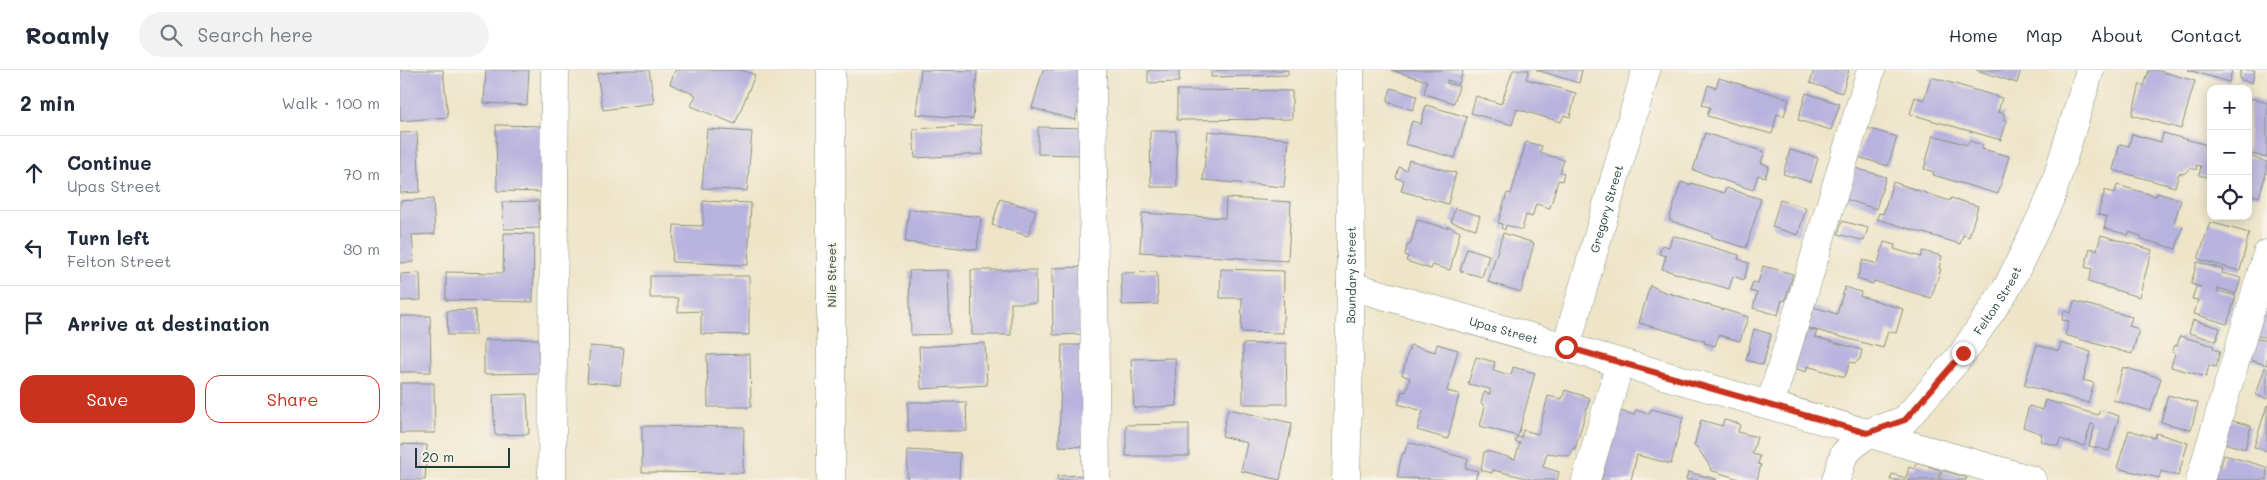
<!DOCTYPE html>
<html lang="en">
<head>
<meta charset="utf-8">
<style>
	body { margin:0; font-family:Mali,sans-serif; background:#f2f2f3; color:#1f2937 }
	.controls { position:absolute; right:15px; top:15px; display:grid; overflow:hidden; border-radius:10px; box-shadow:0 2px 12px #0003 }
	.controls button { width:45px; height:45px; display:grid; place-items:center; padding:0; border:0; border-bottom:1px solid #e0e1e3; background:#fff; color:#1f2937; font:25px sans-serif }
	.scale { position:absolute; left:15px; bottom:12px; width:95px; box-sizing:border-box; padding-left:5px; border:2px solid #1f3d34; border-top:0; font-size:14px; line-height:18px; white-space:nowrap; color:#1f3d34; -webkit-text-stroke:4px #f7f3e8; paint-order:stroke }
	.stop { position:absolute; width:15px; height:15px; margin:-11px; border:4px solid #c8321e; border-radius:50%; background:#fff }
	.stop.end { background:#c8321e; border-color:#fff; box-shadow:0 1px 5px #0008 }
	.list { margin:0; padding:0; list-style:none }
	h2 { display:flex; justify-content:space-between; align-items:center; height:65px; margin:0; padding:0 20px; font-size:21px }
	h2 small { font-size:16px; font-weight:400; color:#747a83 }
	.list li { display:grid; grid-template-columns:32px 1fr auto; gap:15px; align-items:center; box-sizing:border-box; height:75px; padding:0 20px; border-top:1px solid #e0e1e3 }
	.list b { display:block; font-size:19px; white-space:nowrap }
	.list p { margin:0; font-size:16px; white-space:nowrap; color:#747a83 }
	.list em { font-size:16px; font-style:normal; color:#747a83 }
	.actions { display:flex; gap:10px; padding:15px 20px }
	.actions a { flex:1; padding:11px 0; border:1px solid #c8321e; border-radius:15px; text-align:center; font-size:18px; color:#c8321e }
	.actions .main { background:#c8321e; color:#fff }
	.icon { flex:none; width:28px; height:28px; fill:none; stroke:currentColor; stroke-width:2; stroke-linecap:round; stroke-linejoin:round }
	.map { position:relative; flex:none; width:1867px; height:410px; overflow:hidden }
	header { display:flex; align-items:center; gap:30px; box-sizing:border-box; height:70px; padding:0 25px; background:#fff; border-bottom:1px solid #e0e1e3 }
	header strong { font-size:24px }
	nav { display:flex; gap:28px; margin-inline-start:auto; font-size:18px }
	.search { width:350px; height:45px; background:#f2f2f3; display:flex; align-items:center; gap:12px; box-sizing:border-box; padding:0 18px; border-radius:28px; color:#747a83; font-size:19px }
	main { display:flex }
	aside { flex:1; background:#fff }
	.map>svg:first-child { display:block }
	.building { fill:#b8b2de }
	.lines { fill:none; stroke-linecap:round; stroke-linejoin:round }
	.minor-casing { stroke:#86917e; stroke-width:29 }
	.minor { stroke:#fff; stroke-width:28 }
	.route { stroke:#c8321e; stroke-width:6 }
	.labels { text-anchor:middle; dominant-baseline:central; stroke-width:4; stroke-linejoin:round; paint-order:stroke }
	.street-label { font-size:12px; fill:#1f3d34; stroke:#f7f3e8 }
</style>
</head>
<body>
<header>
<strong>Roamly</strong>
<div class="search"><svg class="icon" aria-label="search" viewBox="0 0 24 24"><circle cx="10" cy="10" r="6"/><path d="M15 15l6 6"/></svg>Search here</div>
<nav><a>Home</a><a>Map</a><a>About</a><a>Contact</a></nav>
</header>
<main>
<aside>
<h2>2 min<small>Walk · 100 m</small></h2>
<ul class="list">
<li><svg class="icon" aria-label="ahead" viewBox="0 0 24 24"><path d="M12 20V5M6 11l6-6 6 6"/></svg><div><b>Continue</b><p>Upas Street</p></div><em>70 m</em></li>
<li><svg class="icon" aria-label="left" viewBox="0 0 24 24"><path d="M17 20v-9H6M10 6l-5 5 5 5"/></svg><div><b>Turn left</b><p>Felton Street</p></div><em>30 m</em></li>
<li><svg class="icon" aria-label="arrive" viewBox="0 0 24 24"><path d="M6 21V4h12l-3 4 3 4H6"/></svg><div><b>Arrive at destination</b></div></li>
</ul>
<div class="actions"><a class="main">Save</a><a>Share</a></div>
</aside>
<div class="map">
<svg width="1867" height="410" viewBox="0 0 1867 410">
	<rect width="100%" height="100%" fill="#f7f3e8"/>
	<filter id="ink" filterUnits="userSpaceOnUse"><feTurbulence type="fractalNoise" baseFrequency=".02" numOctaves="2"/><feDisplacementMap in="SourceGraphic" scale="10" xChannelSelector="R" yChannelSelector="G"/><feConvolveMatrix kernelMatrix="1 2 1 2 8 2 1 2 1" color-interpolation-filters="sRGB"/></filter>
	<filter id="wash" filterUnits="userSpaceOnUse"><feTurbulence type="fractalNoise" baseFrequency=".0096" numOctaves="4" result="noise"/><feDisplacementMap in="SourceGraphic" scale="20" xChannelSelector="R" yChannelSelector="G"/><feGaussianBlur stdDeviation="1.12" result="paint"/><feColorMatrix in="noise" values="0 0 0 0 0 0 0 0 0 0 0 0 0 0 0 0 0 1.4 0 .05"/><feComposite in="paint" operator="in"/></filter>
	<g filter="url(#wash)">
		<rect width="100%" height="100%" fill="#eee5c9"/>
		<g id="blocks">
			<path class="building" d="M0,0H43L48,47L0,51Z
				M86,0H129L127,35L84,33Z
				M227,0H249L254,33L203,40L197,4Z
				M275,0H342L355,5L335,54L291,36L296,25L270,14Z
				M521,0L577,1L573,49L516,44Z
				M643,0H689L675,50L632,38Z
				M748,0H779V12L748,13Z
				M811,0H888V5L811,7Z
				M991,0H1063L1059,14L1047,10V13L1059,16L1054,33L1024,24L1027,11Z
				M1113,0H1129L1126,9L1176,23L1170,47L1164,45L1161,52L1117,39L1112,55L1071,43L1076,26L1101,34Z
				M1136,0H1182L1179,13Z
				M1414,0H1449L1442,23L1410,13Z
				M1576,0H1621L1617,13Z
				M1749,0H1756L1795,11L1781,59L1732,45L1740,14L1744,16Z
				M1788,0H1832L1829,12Z
				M1841,0H1855L1852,13L1839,9Z
				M1531,7L1602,28L1598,42L1605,44L1603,49L1607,50L1601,70L1510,44L1515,27L1524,30Z
				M1319,8L1389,29L1384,46L1377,44L1372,64L1307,46L1310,37L1302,35L1308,15L1316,18Z
				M991,18L1017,26L1013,40L987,32Z
				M777,20L892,21V49L777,50Z
				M1406,23L1440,34L1431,60L1398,50Z
				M1850,28L1867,33V88L1848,83Z
				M1026,35L1067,47L1055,88L1005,74L1012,51L1021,54Z
				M96,55L144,56V122L97,121Z
				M581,55L583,84L515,88L513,59Z
				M638,57L686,58L685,85L638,84Z
				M1467,58L1497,67L1488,96L1458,87Z
				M307,59L352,62L347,121L302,118Z
				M750,61H776L777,117H751Z
				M808,61L889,69L884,117L803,110Z
				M17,62L20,122L0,123V63Z
				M1305,63L1365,82L1361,93L1369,96L1365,107L1358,105L1353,120L1293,100Z
				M1763,63L1811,76V108L1799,105L1801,96L1797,95L1796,100L1792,98L1783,104L1779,103L1775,117L1713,100L1720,74L1729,76L1732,64L1761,72Z
				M1533,65L1568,75L1569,71L1583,75L1582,79L1609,86L1598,124L1533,105L1534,102L1524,99Z
				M1126,72L1142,76L1140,83L1164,90L1160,102L1164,103L1162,111L1158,110L1150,138L1136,134L1132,147L1126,145L1122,160L1106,155L1105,160L1101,158L1102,154L1098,153L1107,123L1111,124Z
				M1390,80L1418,88L1411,112L1383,104Z
				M1848,86L1867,92V100L1859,127L1848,123Z
				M1009,90L1056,103L1048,134L1001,121L1004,110L996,108L999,97L1006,100Z
				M1455,98L1486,107L1476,139L1445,129Z
				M1281,112L1290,115L1291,113L1324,123L1326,118L1361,129L1346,178L1312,167V165L1269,150Z
				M1493,112L1550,131L1551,128L1578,136L1569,167L1563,165L1560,174L1477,149L1479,143L1483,144Z
				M1717,115L1756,126L1757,123L1781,130L1774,153L1783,156L1776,179L1741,169V166L1729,162L1728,165L1704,158L1707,147L1698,144L1705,120L1715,123Z
				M826,128L891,132L888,191L740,182L742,143L825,148Z
				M33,129L35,164L12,165L14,192L0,193V131Z
				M600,129L636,140L628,166L592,155Z
				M1380,130L1406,138L1398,165L1372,157Z
				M138,131L140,158L104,159L102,132Z
				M303,131L351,133L348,195L272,192L274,155L303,156Z
				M1055,138L1080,146L1076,159L1051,152Z
				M509,139L581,147L577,180L505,172Z
				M1017,150L1047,158L1048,156L1060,162L1050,200L1032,195L1031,199L1006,191L1008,186L1005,185L1007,175H1010Z
				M1442,151L1468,158L1464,171L1438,164Z
				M1810,152L1849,163L1840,201L1798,189Z
				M104,163L134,164L133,232L46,230V202L103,203Z
				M1103,163L1134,173L1121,222L1088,212Z
				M1701,165L1752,180L1739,227L1688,212L1692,199L1685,197L1690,178L1697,180Z
				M1275,166L1339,185L1338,189L1349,193L1344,210L1333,206L1329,219L1262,199L1266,186L1259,184L1262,175L1269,177L1272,167Z
				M1484,172L1495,175L1494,179L1521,187L1523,181L1542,186L1539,198L1541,199L1531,228L1474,211L1473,214L1457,209L1463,190L1478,194Z
				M1067,178L1089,185L1082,207L1060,201Z
				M1797,192L1823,199L1822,203L1841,208L1836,224L1818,218L1817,221L1836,226L1827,254L1794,244L1798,230L1792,229L1796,217H1801L1791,214Z
				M1363,196L1393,204L1385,231L1382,230L1378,245L1353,238L1357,223L1350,221L1353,212L1358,213Z
				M686,197L687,264L653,265L652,198Z
				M821,199L884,201L883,263L841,262L842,228H820Z
				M548,200L550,264L511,265L509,201Z
				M571,200H636V233H611V265H572Z
				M757,202L758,234L722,235L721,203Z
				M20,203L21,230L0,231V204Z
				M250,206H349V265L301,264V241L278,242V228H250Z
				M1867,213V268L1852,264Z
				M1250,215L1262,221L1348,247L1340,271L1319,265L1315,276L1304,273L1305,271L1239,253Z
				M1445,217L1461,222L1460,226L1503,239L1496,263L1488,261L1483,278L1404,257L1410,236L1437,244Z
				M1674,231L1732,247L1729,256L1739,259L1732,284L1665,265L1669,251L1662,250L1664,241L1671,243Z
				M75,240L76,265H48L47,241Z
				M0,246H30L31,302H0Z
				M1793,250L1820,258L1816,271L1789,263Z
				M1354,259L1371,264L1363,295L1346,290Z
				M1408,259L1417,261L1415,267L1462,280L1460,289L1455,293L1450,292L1445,307L1407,296L1406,302L1391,297L1400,267L1405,269Z
				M1780,266L1814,276L1813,279L1820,281L1816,297L1809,295L1806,307L1771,297L1775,283L1772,282L1775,275L1777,276Z
				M1849,266L1867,271V295L1843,288Z
				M141,269L142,303L84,304V270Z
				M585,273L587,315L521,319L519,277Z
				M886,273L887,334H843V274Z
				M1661,273L1691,282L1683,310L1694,313L1688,333L1624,315L1637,275L1659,281Z
				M1037,274L1058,280L1047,321L1059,324L1048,369L1017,360L1023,341L998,334L1002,321L1006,322L1010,308L1002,305L1010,275L1035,282Z
				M662,275H693L689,377L659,376Z
				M190,276L224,279L220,315L187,312Z
				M350,284L351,337H308L307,285Z
				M1076,287L1095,292L1093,300L1111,305L1113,297L1135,303L1118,366L1080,356L1085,337L1081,333L1084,322L1090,324V319L1068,314Z
				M775,288L777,336L734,338L731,289Z
				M1723,297L1761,308L1751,341L1713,330Z
				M1865,297L1867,298V329L1856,325Z
				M0,313H34L35,363H0Z
				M1165,320L1190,328L1175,379L1173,378L1170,386L1147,383L1143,397L1159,402L1157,410H1135L1093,400L1092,403L1081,400L1084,382L1087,381L1115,389L1120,373L1115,372L1117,367L1121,368L1123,360L1138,364L1148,326L1162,329Z
				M127,324L129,364L95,365L93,325Z
				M1768,325L1798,333L1791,360L1761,352Z
				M1645,330L1698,345L1700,340L1719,346L1709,381L1689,376L1695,355L1691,354L1684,376L1660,369L1658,376L1640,371L1642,364L1623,357L1629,336L1642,340Z
				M508,332H566L567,361H508Z
				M1867,335V381L1854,377Z
				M828,339L892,353L880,410L841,401L847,373L822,366Z
				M1251,339L1283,347L1271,394L1237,385L1231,410H1201L1210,377L1207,376L1217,340L1234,345L1235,340L1249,344Z
				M1826,349L1851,356L1845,379L1820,372Z
				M1301,350L1322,356L1324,350L1340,354L1338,362L1357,367L1352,384L1360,386L1358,394L1361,395L1357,410H1342L1310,400L1311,398L1297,377L1294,376Z
				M789,354V386H726V355Z
				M242,356L344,357L343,403L242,402Z
				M1729,360L1755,368L1756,363L1788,373L1778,406L1761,401L1759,408L1717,398Z
				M1008,372L1068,389L1065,398L1078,401L1075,410L997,408L1002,384H1004Z
				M0,374L27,375L25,410H0Z
				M508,380L560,383L559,410H507Z
				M1824,385L1867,397V410H1807L1812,394L1821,396Z
				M1516,393L1540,400L1537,410H1490L1492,404L1506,408L1509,397L1514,399Z
				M1542,400L1567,408L1566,410H1539Z
				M1288,402L1316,409V410H1286Z
				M689,405V410H658L657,406Z"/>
		</g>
	</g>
	<g filter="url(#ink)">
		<use href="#blocks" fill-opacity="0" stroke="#86917e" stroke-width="1"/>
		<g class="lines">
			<g class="minor-casing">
				<g id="minor">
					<path d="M431,0V410"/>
					<path d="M692,0L696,410"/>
					<path id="s1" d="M951,216L1632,410"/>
					<path id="s2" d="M1166,277L1246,0"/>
					<path d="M1370,335L1471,0"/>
					<path d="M152,410L155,0"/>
					<path id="s3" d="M946,410L951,216L950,0"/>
					<path d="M1186,410L1220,293"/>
					<path id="s4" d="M1436,410L1444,384L1467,363L1505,350L1563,283L1608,216L1651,127L1690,0"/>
					<path d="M1800,410L1867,184"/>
				</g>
			</g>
			<use href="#minor" class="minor"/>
		</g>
	</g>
	<g class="lines" filter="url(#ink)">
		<path class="route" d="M1166,277L1467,363L1505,350L1563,283"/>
	</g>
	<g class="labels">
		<g class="street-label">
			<text stroke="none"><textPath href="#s2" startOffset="144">Gregory Street</textPath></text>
			<text transform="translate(431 205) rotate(-90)">Nile Street</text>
			<text stroke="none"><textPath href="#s3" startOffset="205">Boundary Street</textPath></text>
			<text stroke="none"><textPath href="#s4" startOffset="250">Felton Street</textPath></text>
			<text stroke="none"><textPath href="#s1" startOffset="159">Upas Street</textPath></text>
		</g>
	</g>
</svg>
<div class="controls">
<button>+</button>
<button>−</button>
<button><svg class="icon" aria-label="locate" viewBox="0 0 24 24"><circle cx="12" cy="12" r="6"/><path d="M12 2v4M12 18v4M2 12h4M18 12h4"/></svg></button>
</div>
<div class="scale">20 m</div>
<div class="stop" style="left:1166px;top:277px"></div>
<div class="stop end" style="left:1563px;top:283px"></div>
</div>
</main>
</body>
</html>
